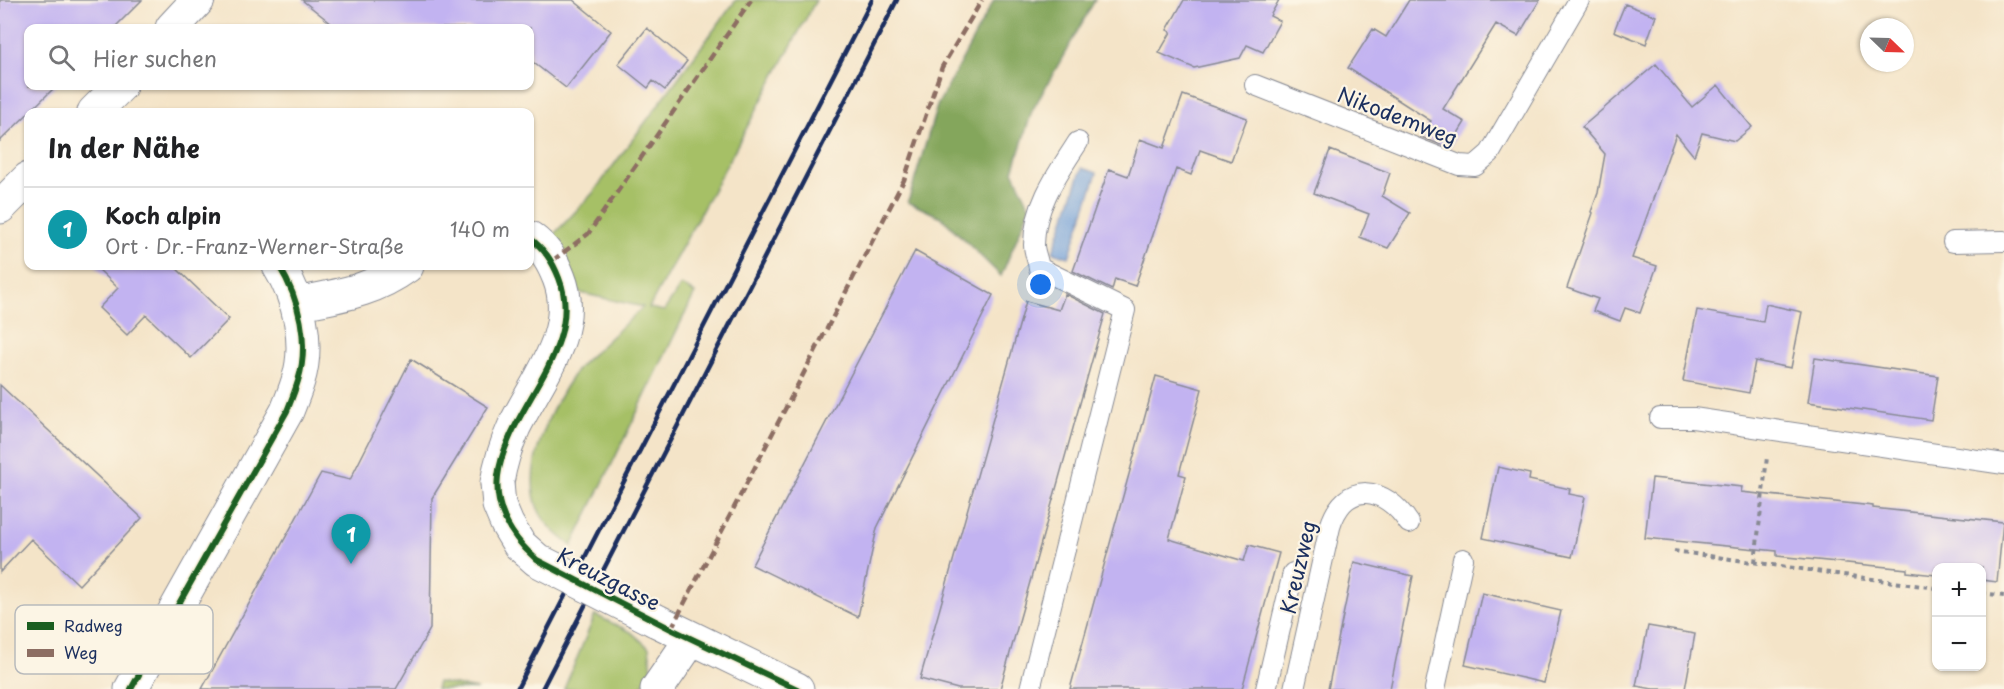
<!DOCTYPE html>
<html lang="de">
<head>
<meta charset="utf-8">
<style>
	body { margin:0; font-family:"Playpen Sans",sans-serif; background:#f6f6f6; color:#202124 }
	.controls { position:absolute; right:18px; bottom:18px; display:grid; overflow:hidden; border-radius:12px; box-shadow:0 2px 4px #0004 }
	.controls button { width:54px; height:54px; display:grid; place-items:center; padding:0; border:0; border-bottom:2px solid #e0e0e0; background:#fff; color:#202124; font:30px sans-serif }
	.compass { position:absolute; left:1860px; top:18px; width:54px; height:54px; border-radius:50%; background:#fff; box-shadow:0 2px 4px #0004; rotate:113deg }
	.you { position:absolute; left:1041px; top:285px; width:21px; height:21px; margin:-15px; border:4px solid #fff; border-radius:50%; background:#1a73e8; box-shadow:0 0 0 9px #1a73e833 }
	.badge { display:grid; place-items:center; width:39px; height:39px; border-radius:50%; background:#1f6fb2; color:#fff; font-size:20px; font-weight:700 }
	.pin { position:absolute; translate:-50% -50px; filter:drop-shadow(0 2px 3px #0008) }
	.pin::after { content:''; position:absolute; top:32px; width:21px; height:18px; background:inherit; clip-path:polygon(0 0,100% 0,50% 100%) }
	.list { margin:0; padding:0; list-style:none }
	h2 { display:flex; justify-content:space-between; align-items:center; height:78px; margin:0; padding:0 24px; font-size:26px }
	h2 small { font-size:20px; font-weight:400; color:#757577 }
	.list li { display:grid; grid-template-columns:39px 1fr auto; gap:18px; align-items:center; box-sizing:border-box; height:84px; padding:0 24px; border-top:2px solid #e0e0e0 }
	.list b { display:block; font-size:22px; white-space:nowrap }
	.list p { margin:0; font-size:20px; white-space:nowrap; color:#757577 }
	.list em { font-size:20px; font-style:normal; color:#757577 }
	.icon { flex:none; width:33px; height:33px; fill:none; stroke:currentColor; stroke-width:2; stroke-linecap:round; stroke-linejoin:round }
	.map { position:relative; flex:none; width:2004px; height:689px; overflow:hidden }
	.search { position:absolute; background:#fff; box-shadow:0 2px 4px #0004; left:24px; top:24px; width:510px; height:66px; display:flex; align-items:center; gap:15px; box-sizing:border-box; padding:0 21px; border-radius:12px; color:#757577; font-size:22px }
	.panel { position:absolute; background:#fff; box-shadow:0 2px 4px #0004; left:24px; top:108px; width:510px; height:162px; border-radius:12px }
	.map>svg:first-child { display:block }
	.green { fill:#a6c066; stroke:#607862; stroke-width:1.5 }
	.forest { fill:#84a65b; stroke:#506a5c; stroke-width:1.5 }
	.water { fill:#6f9ed8; stroke:#45669b; stroke-width:1.5 }
	.building { fill:#c2b3f1 }
	.lines { fill:none; stroke-linecap:round; stroke-linejoin:round }
	.lane-casing { stroke:#888a93; stroke-width:22 }
	.street-casing { stroke:#888a93; stroke-width:35 }
	.path { stroke:#888a93; stroke-width:4; stroke-dasharray:4.5 4.5; stroke-linecap:butt }
	.lane { stroke:#fff; stroke-width:20 }
	.street { stroke:#fff; stroke-width:33 }
	.rail { stroke:#1b2f5e; stroke-width:4.5 }
	.street-bridge-casing { stroke:#888a93; stroke-width:35; stroke-linecap:butt }
	.street-bridge { stroke:#fff; stroke-width:33 }
	.quiet { stroke:#8d6e63; stroke-width:4.5; stroke-dasharray:9 4.5; stroke-linecap:butt }
	.cycleway-casing { stroke:#fcf5e5; stroke-width:10 }
	.cycleway { stroke:#1b5e20; stroke-width:6 }
	.labels { text-anchor:middle; dominant-baseline:central; stroke-width:4.5; stroke-linejoin:round; paint-order:stroke }
	.street-label { font-size:21px; fill:#1b2f5e; stroke:#fcf5e5 }
	.key { fill:#fcf5e5; stroke:#b8babc; stroke-width:1.5 }
	.key-label { font-size:16px; fill:#1b2f5e }
</style>
</head>
<body>
<div class="map">
<svg width="2004" height="689" viewBox="0 0 2004 689">
	<rect width="100%" height="100%" fill="#fcf5e5"/>
	<filter id="ink" filterUnits="userSpaceOnUse"><feTurbulence type="fractalNoise" baseFrequency=".0167" numOctaves="2"/><feDisplacementMap in="SourceGraphic" scale="12" xChannelSelector="R" yChannelSelector="G"/><feConvolveMatrix kernelMatrix="1 2 1 2 8 2 1 2 1" color-interpolation-filters="sRGB"/></filter>
	<filter id="wash" filterUnits="userSpaceOnUse"><feTurbulence type="fractalNoise" baseFrequency=".008" numOctaves="4" result="noise"/><feDisplacementMap in="SourceGraphic" scale="24" xChannelSelector="R" yChannelSelector="G"/><feGaussianBlur stdDeviation="1.35" result="paint"/><feColorMatrix in="noise" values="0 0 0 0 0 0 0 0 0 0 0 0 0 0 0 0 0 1.4 0 .05"/><feComposite in="paint" operator="in"/></filter>
	<g filter="url(#wash)">
		<rect width="100%" height="100%" fill="#f4e4c8"/>
		<path class="green" d="M736,0H816L649,308L664,311L681,285L695,293L572,546C558,536 545,525 538,509C521,466 552,405 576,371C581,363 589,357 596,351C611,337 627,322 643,307L563,289L542,247L593,193Z
			M595,615L631,632L649,648L652,670L640,689H564Z
			M438,682L477,689H436Z"/>
		<path class="forest" d="M994,0H1095L1032,111L1013,171L1030,207L1001,276L941,217L908,202L937,106Z"/>
		<path class="water" d="M1082,168L1097,173L1069,257L1053,252Z"/>
		<g id="blocks">
			<path class="building" d="M0,0H142L114,28H28V86H56L0,141Z
				M302,0H573L611,31L566,88L530,60V28H337Z
				M1184,0H1279L1270,16L1280,21L1263,52L1247,45L1240,58L1194,68L1159,53L1171,32L1167,30Z
				M1409,0H1540L1518,36L1496,24L1443,109L1465,122L1449,148L1421,137L1431,121L1348,68L1373,29L1386,37Z
				M1625,4L1656,16L1646,44L1614,31Z
				M647,28L687,61L665,90L653,81L648,88L618,64Z
				M1656,64L1692,107L1718,85L1752,127L1735,141L1702,133L1694,156L1676,134L1632,258L1657,266L1640,313L1625,308L1620,321L1593,311L1598,299L1567,288L1593,213L1591,212L1598,193L1605,154L1582,127Z
				M1183,95L1247,118L1231,161L1200,150L1191,175L1176,169L1135,286L1115,279L1112,290L1073,271L1109,169L1128,176L1140,139L1164,148Z
				M1330,150L1390,173L1382,196L1410,213L1388,248L1360,237L1369,214L1314,193Z
				M915,251L993,295L877,528L858,617L752,565Z
				M95,266H174L229,319L191,358L146,315L127,335L99,308L118,288Z
				M1065,294L1105,314L1000,689H958L920,679L1026,301L1059,310Z
				M1766,304L1802,312L1791,368L1755,361L1749,393L1683,381L1697,310L1763,322Z
				M1815,358L1938,376L1931,420L1808,402Z
				M411,359L488,407L432,498L430,629L396,689H202L321,473L350,480Z
				M1156,376L1202,389L1179,474L1186,476L1169,539L1244,561L1249,545L1279,553L1242,689H1070Z
				M0,385L142,518L79,585L31,539L0,572Z
				M1498,467L1530,474L1529,480L1570,489L1569,494L1585,497L1572,557L1483,538Z
				M1652,478L1742,487L1741,492L1873,506V508L2003,522L1997,582L1982,580V567H1936V575L1907,572V569L1777,556V551L1645,538Z
				M1354,562L1413,576L1390,689H1328Z
				M1482,593L1561,611L1544,683L1465,665Z
				M1648,626L1695,634L1685,689H1653L1636,686Z"/>
		</g>
	</g>
	<g filter="url(#ink)">
		<use href="#blocks" fill-opacity="0" stroke="#888a93" stroke-width="1.5"/>
		<g class="lines">
			<g class="lane-casing">
				<path id="lane" d="M1255,85L1459,165L1475,166L1490,153L1579,0
					M1953,242L2004,241
					M1660,418H1693L2004,464
					M1030,689L1125,310L1039,268C1038,260 1034,252 1034,245C1034,206 1058,173 1078,142
					M1266,689L1293,573
					M1294,689L1330,527C1345,479 1385,486 1409,523
					M1435,689L1463,559"/>
			</g>
			<g class="street-casing">
				<path id="street" d="M172,28L198,0
					M94,112L120,86
					M0,207L28,179
					M297,304C339,295 371,292 407,266
					M497,483C500,463 506,445 514,427C536,381 580,331 559,278C552,260 545,249 530,238
					M655,620L797,689
					M131,689L287,411C291,401 295,391 298,381C310,343 299,298 279,266
					M657,689L692,638"/>
			</g>
			<path class="path" d="M1674,551L1936,588
				M1755,562L1767,457
				M1982,593L2004,596"/>
			<use href="#lane" class="lane"/>
			<use href="#street" class="street"/>
			<path class="rail" d="M517,689L872,0
				M542,689L897,0"/>
			<g class="street-bridge-casing">
				<path id="street-bridge" d="M497,483L499,505L507,524L519,544L537,560L655,620"/>
			</g>
			<use href="#street-bridge" class="street-bridge"/>
			<path class="quiet" d="M552,261L588,234L751,0
				M671,629L904,180L942,67L982,0"/>
			<g class="cycleway-casing">
				<path id="cycleway" d="M530,238C544,249 552,260 559,278C598,377 422,458 537,560L671,629L797,689
					M131,689L287,411C291,401 295,391 298,381C310,343 299,298 279,266"/>
			</g>
			<use href="#cycleway" class="cycleway"/>
		</g>
	</g>
	<g class="labels">
		<g class="street-label">
			<text transform="translate(1398 115) rotate(21)">Nikodemweg</text>
			<text transform="translate(1297 567) rotate(-77)">Kreuzweg</text>
			<text transform="translate(609 578) rotate(27)">Kreuzgasse</text>
		</g>
	</g>
	<rect x="15" y="605" width="198" height="69" rx="9" class="key"/>
	<rect x="27" y="622" width="27" height="8" fill="#1b5e20"/>
	<rect x="27" y="649" width="27" height="8" fill="#8d6e63"/>
	<g class="key-label">
		<text x="64" y="632">Radweg</text>
		<text x="64" y="659">Weg</text>
	</g>
</svg>
<div class="controls">
<button>+</button>
<button>−</button>
</div>
<svg class="compass" viewBox="-18 -18 36 36"><path d="M0-13l5 13h-10z" fill="#e53935"/><path d="M0 13l5-13h-10z" fill="#757577"/></svg>
<div class="you"></div>
<div class="pin badge" style="left:351px;top:564px;background:#0f9aa8">1</div>
<div class="search"><svg class="icon" aria-label="search" viewBox="0 0 24 24"><circle cx="10" cy="10" r="6"/><path d="M15 15l6 6"/></svg>Hier suchen</div>
<section class="panel">
<h2>In der Nähe<small></small></h2>
<ul class="list">
<li><span class="badge" style="background:#0f9aa8">1</span><div><b>Koch alpin</b><p>Ort · Dr.-Franz-Werner-Straße</p></div><em>140 m</em></li>
</ul>
</section>
</div>
</body>
</html>
